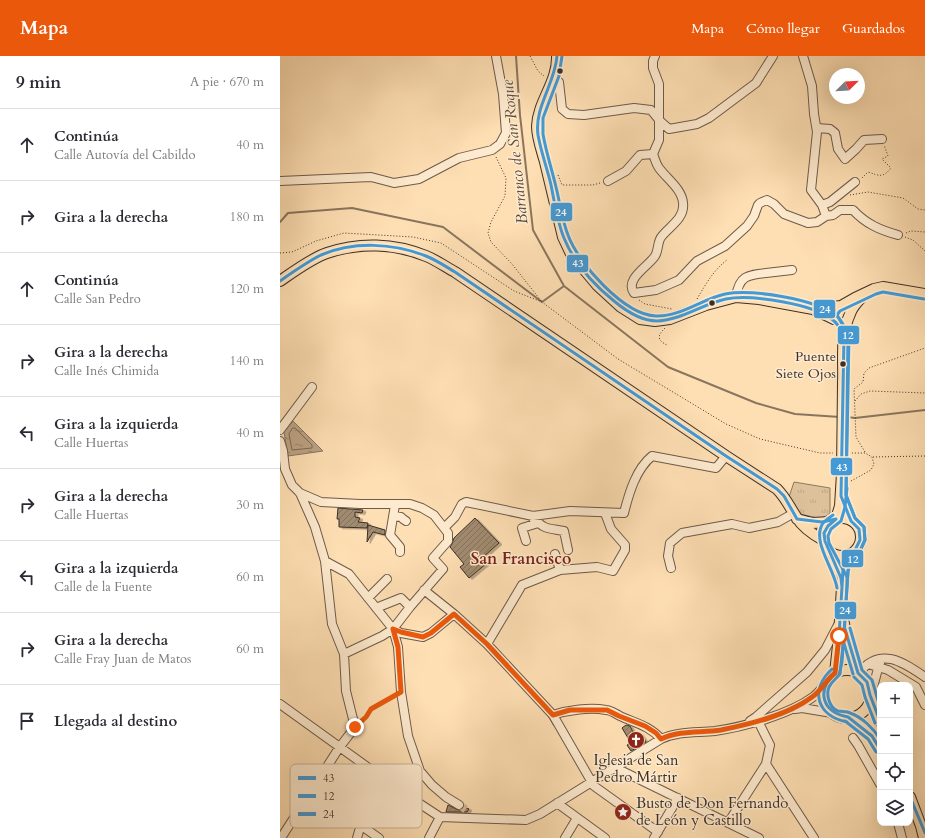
<!DOCTYPE html>
<html lang="es">
<head>
<meta charset="utf-8">
<style>
	body { margin:0; font-family:Cardo,serif; background:#f7f7f7; color:#2b2b33 }
	.controls { position:absolute; right:12px; bottom:12px; display:grid; overflow:hidden; border-radius:8px; box-shadow:0 4px 16px #0002 }
	.controls button { width:36px; height:36px; display:grid; place-items:center; padding:0; border:0; border-bottom:1px solid #e1e1e2; background:#fff; color:#2b2b33; font:20px sans-serif }
	.compass { position:absolute; left:549px; top:12px; width:36px; height:36px; border-radius:50%; background:#fff; box-shadow:0 4px 16px #0002; rotate:66deg }
	.stop { position:absolute; width:12px; height:12px; margin:-9px; border:3px solid #ea580c; border-radius:50%; background:#fff }
	.stop.end { background:#ea580c; border-color:#fff; box-shadow:0 1px 4px #0008 }
	.list { margin:0; padding:0; list-style:none }
	h2 { display:flex; justify-content:space-between; align-items:center; height:52px; margin:0; padding:0 16px; font-size:17px }
	h2 small { font-size:13px; font-weight:400; color:#7c7c81 }
	.list li { display:grid; grid-template-columns:26px 1fr auto; gap:12px; align-items:center; box-sizing:border-box; height:72px; padding:0 16px; border-top:1px solid #e1e1e2 }
	.list b { display:block; font-size:15px; white-space:nowrap }
	.list p { margin:0; font-size:13px; white-space:nowrap; color:#7c7c81 }
	.list em { font-size:13px; font-style:normal; color:#7c7c81 }
	.icon { flex:none; width:22px; height:22px; fill:none; stroke:currentColor; stroke-width:2; stroke-linecap:round; stroke-linejoin:round }
	.map { position:relative; flex:none; width:645px; height:782px; overflow:hidden }
	header { display:flex; align-items:center; gap:24px; box-sizing:border-box; height:56px; padding:0 20px; background:#ea580c; color:#fff }
	header strong { font-size:19px }
	nav { display:flex; gap:22px; margin-inline-start:auto; font-size:14px }
	main { display:flex }
	aside { flex:1; background:#fff }
	.map>svg:first-child { display:block }
	.grass { fill:url(#grass-tufts); stroke:#8c7862 }
	.water { fill:url(#water-ripples); stroke:#89755f }
	.lines { fill:none; stroke-linecap:round; stroke-linejoin:round }
	.shore { stroke:#7c6956; stroke-width:1 }
	.stream { stroke:#89755f; stroke-width:2 }
	.building { fill:url(#building-hatch); stroke:#3c2f28; filter:url(#shadow) }
	.minor-tunnel { stroke:#d7bc97; stroke-width:8; stroke-dasharray:8 4; stroke-linecap:butt }
	.minor-casing { stroke:#6c5b4b; stroke-width:10 }
	.major-casing { stroke:#3c2f28; stroke-width:12 }
	.path { stroke:#3c2f28; stroke-width:1; stroke-dasharray:1 2; stroke-linecap:butt }
	.minor { stroke:#feeace; stroke-width:8 }
	.major { stroke:#fedfb3; stroke-width:10 }
	.major-bridge-casing { stroke:#3c2f28; stroke-width:12; stroke-linecap:butt }
	.major-bridge { stroke:#fedfb3; stroke-width:10 }
	.bus-1-casing { stroke:#feeace; stroke-width:6 }
	.bus-2-casing { stroke:#feeace; stroke-width:6 }
	.bus-3-casing { stroke:#feeace; stroke-width:6 }
	.bus-1 { stroke:#449ad5; stroke-width:3 }
	.bus-2 { stroke:#449ad5; stroke-width:3 }
	.bus-3 { stroke:#449ad5; stroke-width:3 }
	.route { stroke:#ea580c; stroke-width:5 }
	.bus-dot { fill:#3c2f28; stroke:#feeace; stroke-width:1.5 }
	.labels { text-anchor:middle; dominant-baseline:central; stroke-width:3; stroke-linejoin:round; paint-order:stroke }
	.bus-label { font-size:14px; fill:#3c2f28; stroke:#feeace; text-anchor:end }
	.poi-label { font-size:15px; fill:#3c2f28; stroke:#feeace }
	.water-label { font-size:16px; font-style:italic; fill:#5c4c3f; stroke:#feeace }
	.neighbourhood-label { font-size:16px; font-weight:bold; fill:#7a1f14; stroke:#feeace }
	.key { fill:#feeace; stroke:#c4b29c; stroke-width:1 }
	.key-label { font-size:11px; fill:#3c2f28 }
	.line-badge { stroke:#feeace; stroke-width:1.5 }
	.badge-label { font-size:11px; text-anchor:middle; font-weight:bold; fill:#fff }
</style>
</head>
<body>
<header>
<strong>Mapa</strong>
<nav><a>Mapa</a><a>Cómo llegar</a><a>Guardados</a></nav>
</header>
<main>
<aside>
<h2>9 min<small>A pie · 670 m</small></h2>
<ul class="list">
<li><svg class="icon" aria-label="ahead" viewBox="0 0 24 24"><path d="M12 20V5M6 11l6-6 6 6"/></svg><div><b>Continúa</b><p>Calle Autovía del Cabildo</p></div><em>40 m</em></li>
<li><svg class="icon" aria-label="right" viewBox="0 0 24 24"><path d="M7 20v-9h11M14 6l5 5-5 5"/></svg><div><b>Gira a la derecha</b></div><em>180 m</em></li>
<li><svg class="icon" aria-label="ahead" viewBox="0 0 24 24"><path d="M12 20V5M6 11l6-6 6 6"/></svg><div><b>Continúa</b><p>Calle San Pedro</p></div><em>120 m</em></li>
<li><svg class="icon" aria-label="right" viewBox="0 0 24 24"><path d="M7 20v-9h11M14 6l5 5-5 5"/></svg><div><b>Gira a la derecha</b><p>Calle Inés Chimida</p></div><em>140 m</em></li>
<li><svg class="icon" aria-label="left" viewBox="0 0 24 24"><path d="M17 20v-9H6M10 6l-5 5 5 5"/></svg><div><b>Gira a la izquierda</b><p>Calle Huertas</p></div><em>40 m</em></li>
<li><svg class="icon" aria-label="right" viewBox="0 0 24 24"><path d="M7 20v-9h11M14 6l5 5-5 5"/></svg><div><b>Gira a la derecha</b><p>Calle Huertas</p></div><em>30 m</em></li>
<li><svg class="icon" aria-label="left" viewBox="0 0 24 24"><path d="M17 20v-9H6M10 6l-5 5 5 5"/></svg><div><b>Gira a la izquierda</b><p>Calle de la Fuente</p></div><em>60 m</em></li>
<li><svg class="icon" aria-label="right" viewBox="0 0 24 24"><path d="M7 20v-9h11M14 6l5 5-5 5"/></svg><div><b>Gira a la derecha</b><p>Calle Fray Juan de Matos</p></div><em>60 m</em></li>
<li><svg class="icon" aria-label="arrive" viewBox="0 0 24 24"><path d="M6 21V4h12l-3 4 3 4H6"/></svg><div><b>Llegada al destino</b></div></li>
</ul>
</aside>
<div class="map">
<svg width="645" height="782" viewBox="0 0 645 782">
	<defs>
		<pattern id="grass-tufts" width="24" height="20" patternUnits="userSpaceOnUse"><rect width="24" height="20" fill="#ddc19b"/><path d="M3 7l-1-3M5 7V3M7 7l1-3M15 17l-1-3M17 17v-4M19 17l1-3" fill="none" stroke="#bfa686"/></pattern>
		<pattern id="water-ripples" width="26" height="14" patternUnits="userSpaceOnUse"><rect width="26" height="14" fill="#bca384"/><path d="M2 4q2-2 4 0t4 0M15 11q2-2 4 0t4 0" fill="none" stroke="#9a856c"/></pattern>
		<pattern id="building-hatch" width="6" height="6" patternUnits="userSpaceOnUse"><rect width="6" height="6" fill="#a18b70"/><path d="M-1 1l2-2M0 6l6-6M5 7l2-2" fill="none" stroke="#84725c"/></pattern>
		<filter id="shadow"><feDropShadow dx="3" dy="1.5" stdDeviation="0" flood-color="#0004"/></filter>
	</defs>
	<rect width="100%" height="100%" fill="#fedfb3"/>
	<filter id="stains"><feTurbulence type="fractalNoise" baseFrequency=".005" numOctaves="4"/><feColorMatrix values="0 0 0 0 .2 0 0 0 0 .09 0 0 0 0 .02 0 0 0 .5 -.17"/></filter>
	<radialGradient id="worn" r=".72"><stop offset=".6" stop-color="#630" stop-opacity="0"/><stop offset="1" stop-color="#630" stop-opacity=".3"/></radialGradient>
	<path class="grass" d="M514,426L550,432V457L542,463L520,458L509,441Z"/>
	<path class="water" d="M13,365L43,395L8,400L4,376Z"/>
	<g class="lines">
		<path class="shore" d="M13,372H15L32,389V392L12,394L9,378Z"/>
		<path class="stream" d="M236,0L240,59L253,174L284,230L388,311L476,347L515,358L560,361
			M0,166L8,157L72,152L163,171L262,246L284,230
			M567,361L575,362L645,354
			M267,657L274,669"/>
	</g>
	<path class="building" d="M58,452L83,454L82,457L75,456V461L80,462L78,466L88,467L87,472L59,471V463H57Z
		M195,462L219,487L202,502L207,507L189,522L180,511L184,508L170,491L172,488L174,482Z
		M88,469L105,474V479L93,476L87,486Z
		M346,669L350,670L355,680L360,677L366,686L351,695L347,689L351,687L342,672Z
		M168,749L178,754H182L184,751L189,753L187,756H166Z"/>
	<g class="lines">
		<path class="minor-tunnel" d="M179,749L188,755"/>
		<g class="minor-casing">
			<path id="minor" d="M375,0L373,5V12L379,28V84L373,98C375,103 376,108 379,112C387,123 402,133 403,147C405,162 390,170 382,180C377,185 379,194 375,200C369,210 344,223 354,237L376,234L399,224L417,205L445,190L467,170L474,160L478,149L480,147L487,144L494,148L504,158L528,167L537,166L546,160L553,159L560,154H573C586,168 600,174 618,179
				M523,0L532,30L534,58L537,76L531,134L542,149L546,160
				M274,21L279,26L282,53L288,58L304,59L354,52L371,54L380,65L389,73L417,68L429,62L476,27L493,0
				M537,72L550,73L555,77L558,93L565,103L576,93L584,84L602,83
				M0,125L91,121L114,127L139,123L179,102L212,94L220,88L226,77L223,38L216,0
				M328,125L346,115L360,99L373,98
				M542,149L550,146L575,126
				M456,241C459,220 467,219 486,217C495,216 504,215 512,214
				M0,374L32,331
				M0,385L3,395L5,413L12,429L20,437L35,471L45,505L52,568L64,598L66,635L75,671L59,692L1,782
				M20,437L41,446L80,448H130L142,452L154,459L168,477V485L153,502L163,513L130,551L113,573L102,580L64,598
				M115,449L110,479L120,491V496
				M114,460L121,461L123,463L126,465
				M253,460C263,474 268,472 284,475L288,494
				M165,471L175,461L182,448L186,446L253,460L290,455L344,457C349,437 356,413 372,400L436,412L446,400
				M246,485L242,472L255,468L253,460
				M275,498L280,514
				M45,505L69,518L113,573L118,591L121,636L128,680L140,715L152,729L166,741L179,749
				M391,512L388,500L390,487L402,477L452,468L469,472L498,466L514,457
				M144,534L174,558L207,588L273,659L314,730L378,776
				M88,542L107,523
				M96,552L121,542L130,551
				M113,573L121,577L143,581L151,577L174,558
				M207,588L242,529L280,514L317,511L333,515L345,494V489L331,473L325,457
				M588,608L608,614L636,631L645,649
				M579,617C600,590 623,606 645,621
				M590,638C595,628 596,617 600,607
				M0,648L122,736L160,761L246,764L260,758L381,683C398,675 417,677 435,675C464,671 510,658 533,641C537,638 540,634 544,630
				M515,653L522,652L552,657
				M273,659C288,654 310,651 326,654C331,654 336,658 340,660C355,667 370,670 381,683
				M470,665L476,661L527,616L545,594L558,569
				M573,682L578,689L600,728
				M486,708L534,782
				M336,712L479,782
				M277,747L325,782
				M448,767L486,708L490,689L478,665
				M618,767L622,782
				M77,782L79,775L82,769
				M99,782L73,764L103,722
				M149,782L160,761
				M285,782L297,762
				M374,782L398,742"/>
		</g>
		<g class="major-casing">
			<path id="major" d="M277,0C278,26 258,45 257,70C257,82 262,95 265,106C271,131 277,156 283,181L291,198L317,229L341,251L360,263L375,265L390,263L426,249L456,241L479,243L533,253L554,263
				M0,225C13,216 32,202 47,197C79,186 114,187 146,200C156,204 166,211 175,216L446,400L497,433C506,442 510,452 517,462C523,472 534,479 543,484
				M535,253L561,250L575,242L594,233L603,231L645,238
				M563,327C564,304 560,279 570,258C572,251 578,245 583,240
				M543 481a19 19 0 1 1 38 0a19 19 0 1 1-38 0Z
				M517,463L532,467L551,466
				M556,463L560,450L562,417
				M564,567L566,581L578,617
				M543 638a24 24 0 1 1 48 0a24 24 0 1 1-48 0Z
				M555,617L559,580L563,514L567,501L570,498
				M590,639L600,665
				M568,661L592,680L600,693
				M630,741L641,770L644,782"/>
		</g>
		<path class="path" d="M250,0L258,15L264,20
			M216,101L226,122L225,140L211,166L208,177L211,186L232,208L262,246
			M278,119L282,129H313L320,127
			M582,122L588,116C600,120 603,122 611,112L602,103L608,100L604,89
			M570,139L588,136L623,142L638,153L645,154
			M626,177L631,175L645,176
			M625,181L633,184L645,195
			M0,197L12,196L36,185L64,177L133,181L161,187L234,235L262,246L338,303L446,368L480,383L540,397H553
			M417,243C427,226 433,215 448,203
			M359,244L365,248L392,253
			M385,272C377,280 377,284 387,289
			M575,345L581,338L590,335L645,337
			M585,396L576,381L574,333L583,326L584,317L589,312L645,292
			M593,401L645,400
			M571,425L591,414L594,408L592,401L585,397H572
			M82,665L91,653L113,640"/>
		<use href="#minor" class="minor"/>
		<use href="#major" class="major"/>
		<g class="major-bridge-casing">
			<path id="major-bridge" d="M562,417L563,327"/>
		</g>
		<use href="#major-bridge" class="major-bridge"/>
		<g class="bus-1-casing">
			<path id="bus-1" d="M277,0C275,28 254,51 258,79C261,96 267,112 271,129C274,144 278,168 284,182C294,207 313,228 334,245C346,255 361,265 377,265C402,264 422,248 446,243C470,238 536,248 554,265C559,269 561,275 564,280L561,440L571,465L579,473L580,484L575,494L567,501L563,514L559,580L555,617
				M0,225C13,216 27,206 41,199C74,185 113,187 146,200C156,204 165,210 175,216L446,400L497,433L504,440L517,463L542,466L556,463
				M556,463L548,470L544,477L545,485L561,522L562,531
				M565,573L578,617
				M555,617C536,635 542,656 568,661
				M578,617L587,626L590,639L600,665
				M568,661L592,680L600,693
				M630,741L645,777"/>
		</g>
		<g class="bus-2-casing">
			<path id="bus-2" d="M553,459C550,461 546,464 543,467C531,485 554,512 557,532
				M560,574L573,618
				M552,613C529,634 537,660 567,666
				M560,618L564,580L568,515L571,504L579,497L585,484L584,471L575,462L566,439L569,280L557,259L560,255L596,238L603,236L644,243
				M574,621L582,629L585,641L595,667
				M565,665L588,683L596,696"/>
		</g>
		<g class="bus-3-casing">
			<path id="bus-3" d="M282,0L279,20L263,62V78C266,96 272,114 276,131C280,147 282,164 288,179C298,207 344,259 376,260C400,261 422,243 445,238C472,233 536,243 557,260C562,265 565,271 568,278L566,439L575,462L584,471L585,484L579,497L571,504L568,515L562,606L559,619C556,623 552,625 549,631C546,638 549,652 558,655C562,656 567,655 570,657C582,661 594,673 600,683
				M567,432L565,451L561,465L551,473L548,480L549,487L567,521V531
				M570,572L582,614L592,624L600,651"/>
		</g>
		<use href="#bus-1" class="bus-1"/>
		<use href="#bus-2" class="bus-2"/>
		<use href="#bus-3" class="bus-3"/>
	</g>
	<g class="lines">
		<path class="route" d="M75,671L86,661L91,653L121,636L118,591L113,573L121,576L143,581L151,577L174,558L207,588L273,659L290,654H327L339,660L365,670L376,677L381,683C400,674 421,677 441,674C471,668 508,659 532,641C542,634 546,624 555,617L559,580"/>
	</g>
	<defs>
		<g id="church-disc" transform="scale(0.9)"><circle r="9.5" fill="#8f2418" stroke="#feeace"/><path d="M-1.2-6h2.4v3.5h3.3v2.4h-3.3V6h-2.4V-.1h-3.3v-2.4h3.3Z" fill="#fff"/></g>
		<g id="sight-disc" transform="scale(0.9)"><circle r="9.5" fill="#8f2418" stroke="#feeace"/><path d="M0-6L1.8-2.2L6-1.7L2.9 1.2L3.7 5.4L0 3.3L-3.7 5.4L-2.9 1.2L-6-1.7L-1.8-2.2Z" fill="#fff"/></g>
	</defs>
	<g fill-rule="evenodd">
		<use href="#church-disc" x="356" y="684"/>
		<use href="#sight-disc" x="343" y="756"/>
	</g>
	<g class="bus-dot">
		<circle cx="280" cy="15" r="3.5"/>
		<circle cx="432" cy="247" r="3.5"/>
		<circle cx="563" cy="308" r="3.5"/>
	</g>
	<g class="labels">
		<g class="bus-label">
			<text x="556" y="300">Puente<tspan x="556" dy="17">Siete Ojos</tspan></text>
		</g>
		<g class="poi-label">
			<text x="356" y="704">Iglesia de San<tspan x="356" dy="17">Pedro Mártir</tspan></text>
			<text x="356" y="747" text-anchor="start">Busto de Don Fernando<tspan x="356" dy="17">de León y Castillo</tspan></text>
		</g>
		<g class="water-label">
			<text transform="translate(235 96) rotate(-96)">Barranco de San Roque</text>
		</g>
		<g class="neighbourhood-label">
			<text x="241" y="503">San Francisco</text>
		</g>
	</g>
	<rect x="10" y="708" width="132" height="64" rx="6" class="key"/>
	<rect x="18" y="720" width="18" height="4" fill="#449ad5"/>
	<rect x="18" y="738" width="18" height="4" fill="#449ad5"/>
	<rect x="18" y="756" width="18" height="4" fill="#449ad5"/>
	<g class="key-label">
		<text x="43" y="726">43</text>
		<text x="43" y="744">12</text>
		<text x="43" y="762">24</text>
	</g>
	<g class="line-badge">
		<rect x="270" y="146" width="23" height="20" rx="4" fill="#449ad5"/>
		<rect x="286" y="198" width="23" height="19" rx="4" fill="#449ad5"/>
		<rect x="533" y="243" width="23" height="20" rx="4" fill="#449ad5"/>
		<rect x="557" y="269" width="23" height="20" rx="4" fill="#449ad5"/>
		<rect x="550" y="401" width="23" height="19" rx="4" fill="#449ad5"/>
		<rect x="561" y="493" width="23" height="19" rx="4" fill="#449ad5"/>
		<rect x="554" y="545" width="23" height="19" rx="4" fill="#449ad5"/>
	</g>
	<g class="badge-label">
		<text x="281" y="160">24</text>
		<text x="298" y="211">43</text>
		<text x="545" y="257">24</text>
		<text x="568" y="283">12</text>
		<text x="562" y="415">43</text>
		<text x="573" y="507">12</text>
		<text x="565" y="558">24</text>
	</g>
	<rect width="100%" height="100%" filter="url(#stains)"/>
	<rect width="100%" height="100%" fill="url(#worn)"/>
</svg>
<div class="controls">
<button>+</button>
<button>−</button>
<button><svg class="icon" aria-label="locate" viewBox="0 0 24 24"><circle cx="12" cy="12" r="6"/><path d="M12 2v4M12 18v4M2 12h4M18 12h4"/></svg></button>
<button><svg class="icon" aria-label="layers" viewBox="0 0 24 24"><path d="M12 4l9 5-9 5-9-5zM3 14l9 5 9-5"/></svg></button>
</div>
<svg class="compass" viewBox="-18 -18 36 36"><path d="M0-13l5 13h-10z" fill="#e53935"/><path d="M0 13l5-13h-10z" fill="#7c7c81"/></svg>
<div class="stop" style="left:559px;top:580px"></div>
<div class="stop end" style="left:75px;top:671px"></div>
</div>
</main>
</body>
</html>
